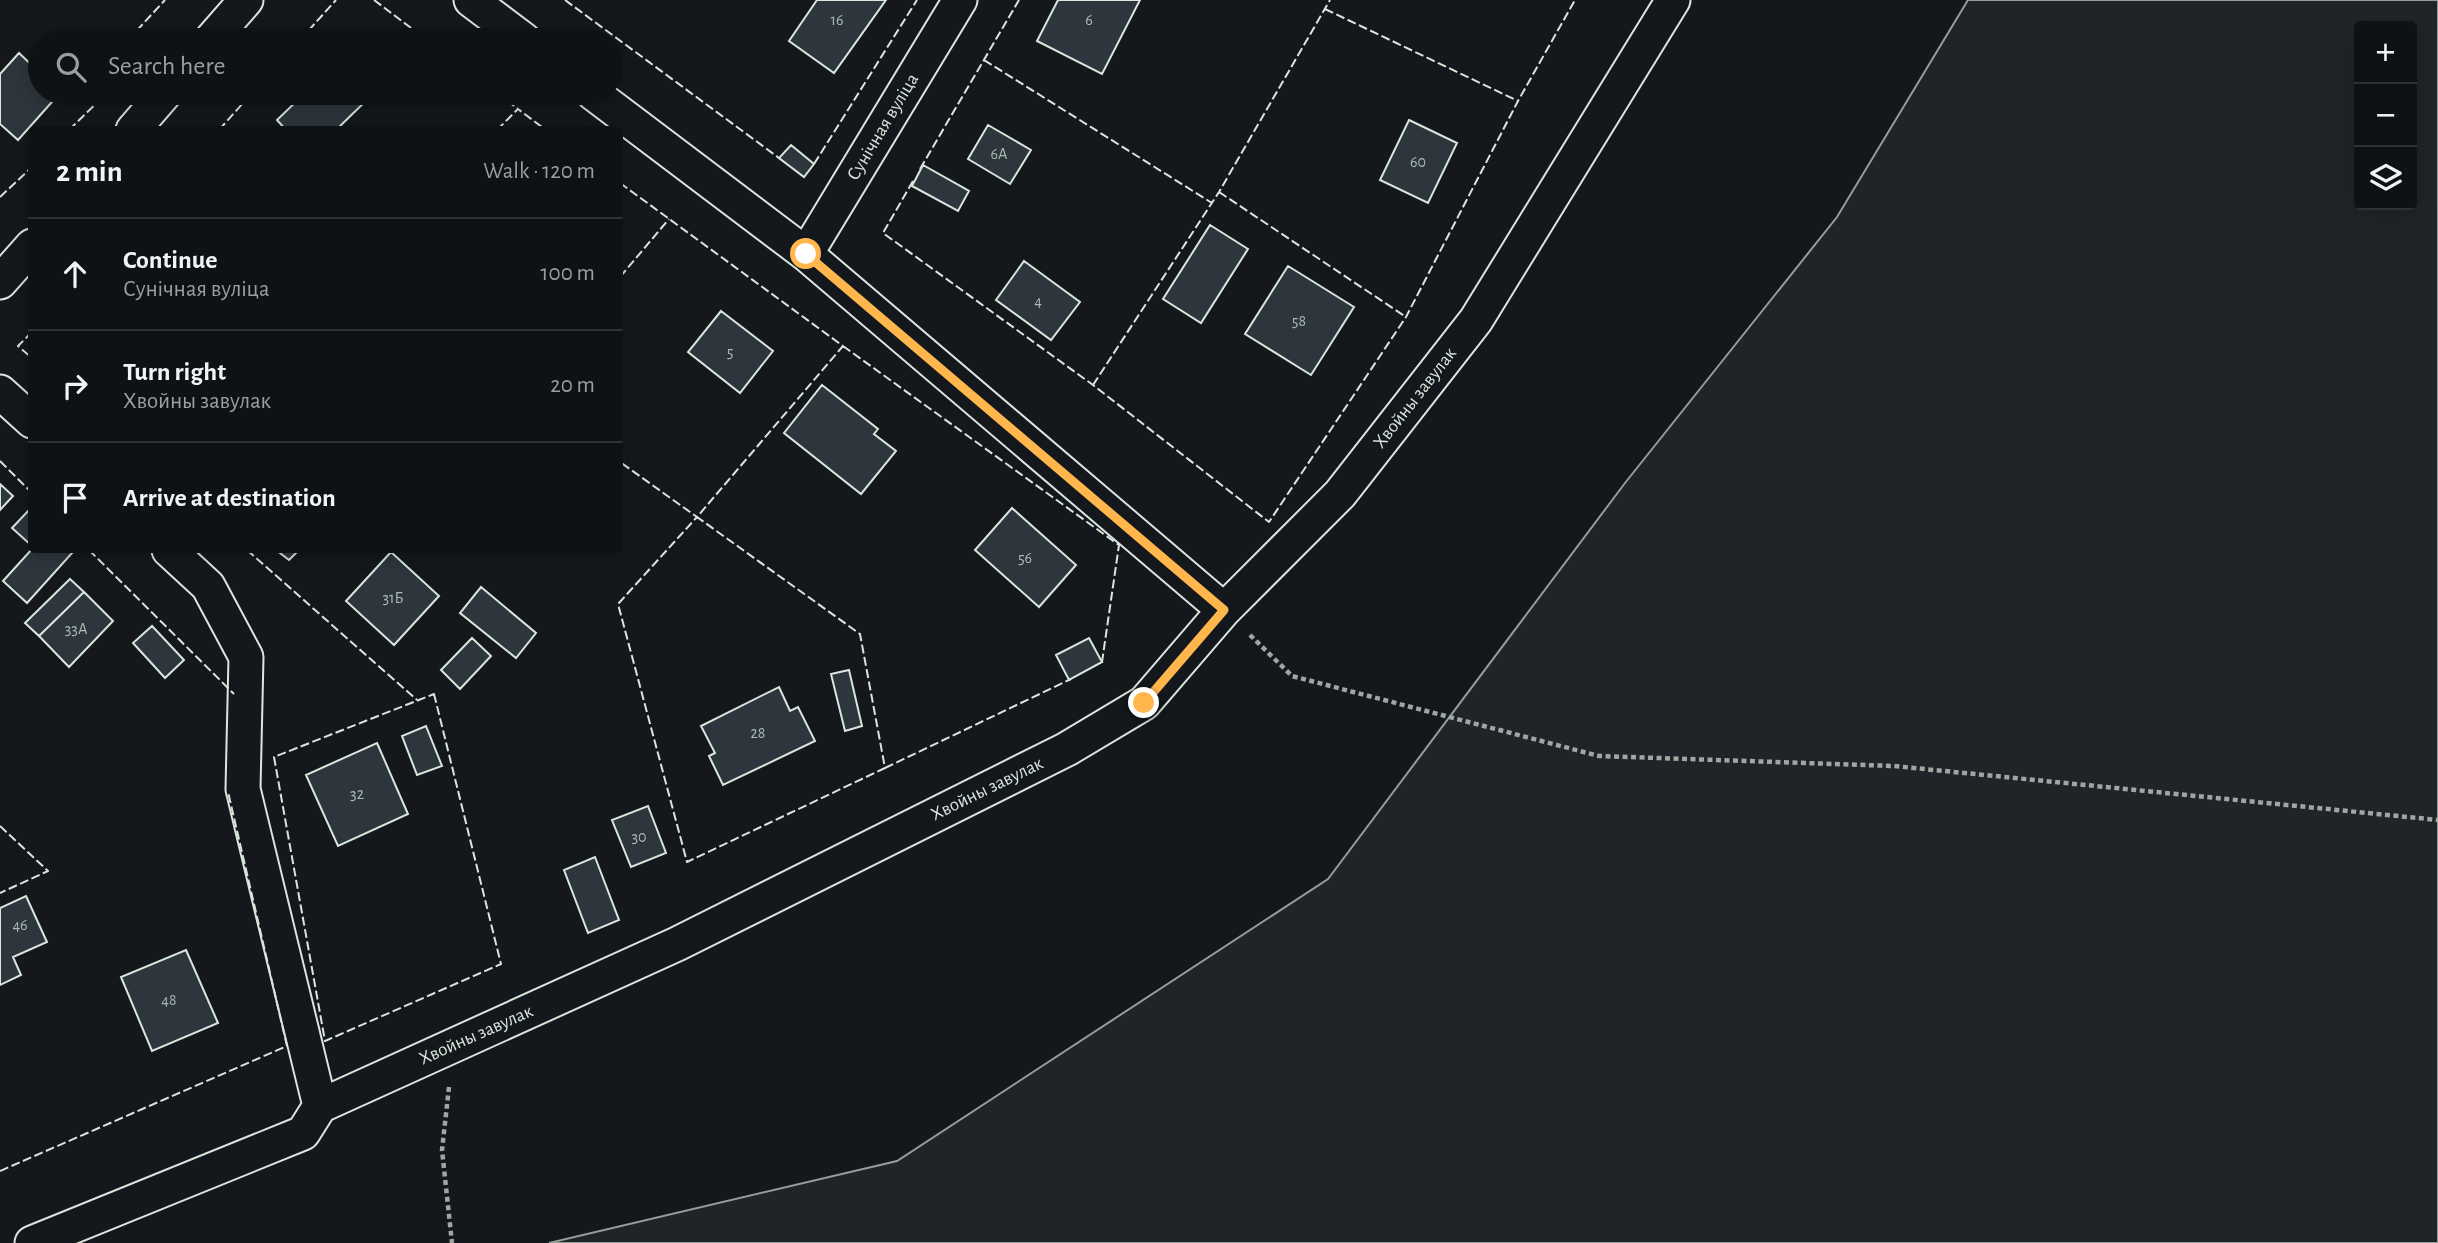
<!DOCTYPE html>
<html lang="en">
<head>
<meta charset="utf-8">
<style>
	body { margin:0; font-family:"Alegreya Sans",sans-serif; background:#1d2022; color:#f1f3f6 }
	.controls { position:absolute; right:21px; top:21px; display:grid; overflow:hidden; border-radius:7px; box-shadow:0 4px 18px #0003 }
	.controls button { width:63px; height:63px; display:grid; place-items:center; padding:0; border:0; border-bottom:2px solid #2f3234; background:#0f1215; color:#f1f3f6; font:35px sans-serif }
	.stop { position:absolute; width:21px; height:21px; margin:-16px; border:5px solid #ffb74d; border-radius:50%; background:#fff }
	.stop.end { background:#ffb74d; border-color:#fff; box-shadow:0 2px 7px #0008 }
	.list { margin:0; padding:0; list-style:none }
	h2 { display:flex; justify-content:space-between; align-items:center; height:91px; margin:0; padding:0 28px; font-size:30px }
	h2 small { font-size:23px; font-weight:400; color:#9b9ea0 }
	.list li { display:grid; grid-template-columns:46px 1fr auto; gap:21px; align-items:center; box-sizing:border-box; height:112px; padding:0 28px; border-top:2px solid #2f3234 }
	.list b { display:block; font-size:26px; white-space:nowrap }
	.list p { margin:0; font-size:23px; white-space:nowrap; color:#9b9ea0 }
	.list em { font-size:23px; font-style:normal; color:#9b9ea0 }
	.icon { flex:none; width:38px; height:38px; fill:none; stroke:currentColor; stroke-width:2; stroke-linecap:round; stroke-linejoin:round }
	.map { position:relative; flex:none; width:2438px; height:1243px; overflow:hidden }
	.search { position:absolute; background:#0f1215; box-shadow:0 4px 18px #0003; left:28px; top:28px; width:595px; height:77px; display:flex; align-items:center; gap:18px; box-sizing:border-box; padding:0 24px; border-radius:38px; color:#9b9ea0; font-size:26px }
	.panel { position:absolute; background:#0f1215; box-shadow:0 4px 18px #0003; left:28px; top:126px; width:595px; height:427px; border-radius:7px }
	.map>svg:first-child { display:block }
	.green { fill:#202428; stroke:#939e99; stroke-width:2; fill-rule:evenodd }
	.building { fill:#2c363c; stroke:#d8e6dc; stroke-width:2 }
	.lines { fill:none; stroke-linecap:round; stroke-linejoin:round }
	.street-casing { stroke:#d8e6dc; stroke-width:37 }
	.path { stroke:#9da8a2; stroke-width:4.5; stroke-dasharray:5 3.5; stroke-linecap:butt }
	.street { stroke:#14181c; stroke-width:33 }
	.fence { stroke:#d8e6dc; stroke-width:2; stroke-dasharray:9 3.5; stroke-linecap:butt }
	.route { stroke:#ffb74d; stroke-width:9 }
	.labels { text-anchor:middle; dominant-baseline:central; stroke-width:5; stroke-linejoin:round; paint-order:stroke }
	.number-label { font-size:16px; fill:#adbab4 }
	.street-label { font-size:19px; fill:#d8e6dc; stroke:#14181c }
</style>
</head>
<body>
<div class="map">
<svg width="2438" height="1243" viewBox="0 0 2438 1243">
	<rect width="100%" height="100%" fill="#14181c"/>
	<path class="green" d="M1968,0H2438V1243H549L897,1161L1328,879L1625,483L1837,217ZM2359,26H2412V205H2359Z"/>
	<path class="building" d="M817,0H886L834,73L789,41Z
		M1058,0H1140L1102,74L1037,41Z
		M19,53L40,73V93H60L18,140L0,124V74Z
		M305,93H374L336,130H286L277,120Z
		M1409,120L1457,143L1428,203L1380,180Z
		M988,125L1031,150L1010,184L968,159Z
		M791,145L814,164L804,177L779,158Z
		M923,165L969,191L958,211L912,186Z
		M1210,225L1248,249L1201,323L1163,299Z
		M1024,261L1080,302L1051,340L996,300Z
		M1288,266L1354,307L1311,375L1245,334Z
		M721,311L773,351L740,393L688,352Z
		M822,385L878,429L874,434L896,451L861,494L784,433Z
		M0,484L13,496L0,510Z
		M1012,508L1076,565L1039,607L975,550Z
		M28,511L32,514V546L12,528Z
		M32,549L70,550L73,552L27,603L3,581Z
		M276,550H299L289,560Z
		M391,552L439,596L394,645L346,601Z
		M70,579L84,592L39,636L25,623Z
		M481,587L536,633L516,658L460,613Z
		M84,592L113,621L69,667L39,636Z
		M152,626L184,660L165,678L133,643Z
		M472,638L491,656L460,689L441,670Z
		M1089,638L1102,662L1069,680L1056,655Z
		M849,670L862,726L845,731L831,674Z
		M779,687L790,711L798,707L815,741L723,785L709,756L715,753L701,726Z
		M426,726L442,766L417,775L402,736Z
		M377,743L408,814L338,846L306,775Z
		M648,806L666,853L631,867L612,820Z
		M595,857L619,920L588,933L564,870Z
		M26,896L47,942L13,957L21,975L0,985V908Z
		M186,950L218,1023L152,1051L121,977Z"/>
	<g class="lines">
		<g class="street-casing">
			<path id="street" d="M471,0L524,40
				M211,40L246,0
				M593,93L806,254L1224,610
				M133,130L165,93
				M806,254L960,0
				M0,282L32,246
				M0,392L32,421
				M169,550L208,586L246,657L243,789L320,1106
				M32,1243L303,1133L320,1106L677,944L1067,749L1144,703L1224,610L1340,494L1476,320L1673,0"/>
		</g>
		<path class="path" d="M1250,635L1292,676L1599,756L1894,766L2438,820
			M449,1087L442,1150L452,1243"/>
		<use href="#street" class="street"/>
		<path class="fence" d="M374,0L427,40
			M565,0L779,158
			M1325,9L1518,101
			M128,40L165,0
			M300,40L336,0
			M984,60L1212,203
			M497,93L518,109
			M69,130L106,94L105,93
			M219,130L252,93
			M497,130L518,109L546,130
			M814,164L917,0
			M920,169L1019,0
			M913,181L883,233L1093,385L1269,522L1406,317L1518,101L1575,0
			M620,183L843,346L697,517L860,634L885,768L687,862L618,604L697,517L620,462
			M1219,192L1406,317
			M0,197L32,167
			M620,277L669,219
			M32,332L18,346L32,358
			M843,346L1119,545L1102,662L1099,664
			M1093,385L1219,192L1330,0
			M0,461L32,493
			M89,550L234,694
			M247,550L417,700
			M434,694L501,964L325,1041L274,757Z
			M885,768L1071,679
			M0,826L48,871L0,893
			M0,1171L287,1046L228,792"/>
	</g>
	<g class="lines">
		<path class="route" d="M806,254L1224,610L1144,703"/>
	</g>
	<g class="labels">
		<g class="number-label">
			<text x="837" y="20">16</text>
			<text x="1089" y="20">6</text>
			<text x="999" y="154">6А</text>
			<text x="1418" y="162">60</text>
			<text x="1038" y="301">4</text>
			<text x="1299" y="321">58</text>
			<text x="730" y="352">5</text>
			<text x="1025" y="558">56</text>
			<text x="393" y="598">31Б</text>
			<text x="76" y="629">33А</text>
			<text x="758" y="733">28</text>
			<text x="357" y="794">32</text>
			<text x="639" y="837">30</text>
			<text x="20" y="925">46</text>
			<text x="169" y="1000">48</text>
		</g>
		<g class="street-label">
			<text transform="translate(883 127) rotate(-59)">Сунічная вуліца</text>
			<text transform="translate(1415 398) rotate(-52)">Хвойны завулак</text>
			<text transform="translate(987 789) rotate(-26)">Хвойны завулак</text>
			<text transform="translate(476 1035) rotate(-24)">Хвойны завулак</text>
		</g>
	</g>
</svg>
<div class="controls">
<button>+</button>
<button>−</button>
<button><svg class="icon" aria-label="layers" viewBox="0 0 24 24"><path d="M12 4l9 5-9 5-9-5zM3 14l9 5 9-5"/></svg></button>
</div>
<div class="stop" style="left:806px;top:254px"></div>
<div class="stop end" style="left:1144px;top:703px"></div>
<div class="search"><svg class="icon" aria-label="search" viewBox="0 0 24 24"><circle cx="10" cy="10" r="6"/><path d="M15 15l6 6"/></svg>Search here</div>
<section class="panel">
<h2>2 min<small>Walk · 120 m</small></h2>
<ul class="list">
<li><svg class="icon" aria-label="ahead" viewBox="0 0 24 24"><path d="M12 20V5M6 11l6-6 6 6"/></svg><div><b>Continue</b><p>Сунічная вуліца</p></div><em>100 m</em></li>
<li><svg class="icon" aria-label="right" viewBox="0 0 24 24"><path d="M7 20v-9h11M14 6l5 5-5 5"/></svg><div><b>Turn right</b><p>Хвойны завулак</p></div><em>20 m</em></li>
<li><svg class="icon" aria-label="arrive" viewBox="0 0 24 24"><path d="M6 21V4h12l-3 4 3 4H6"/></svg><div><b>Arrive at destination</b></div></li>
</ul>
</section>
</div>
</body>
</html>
